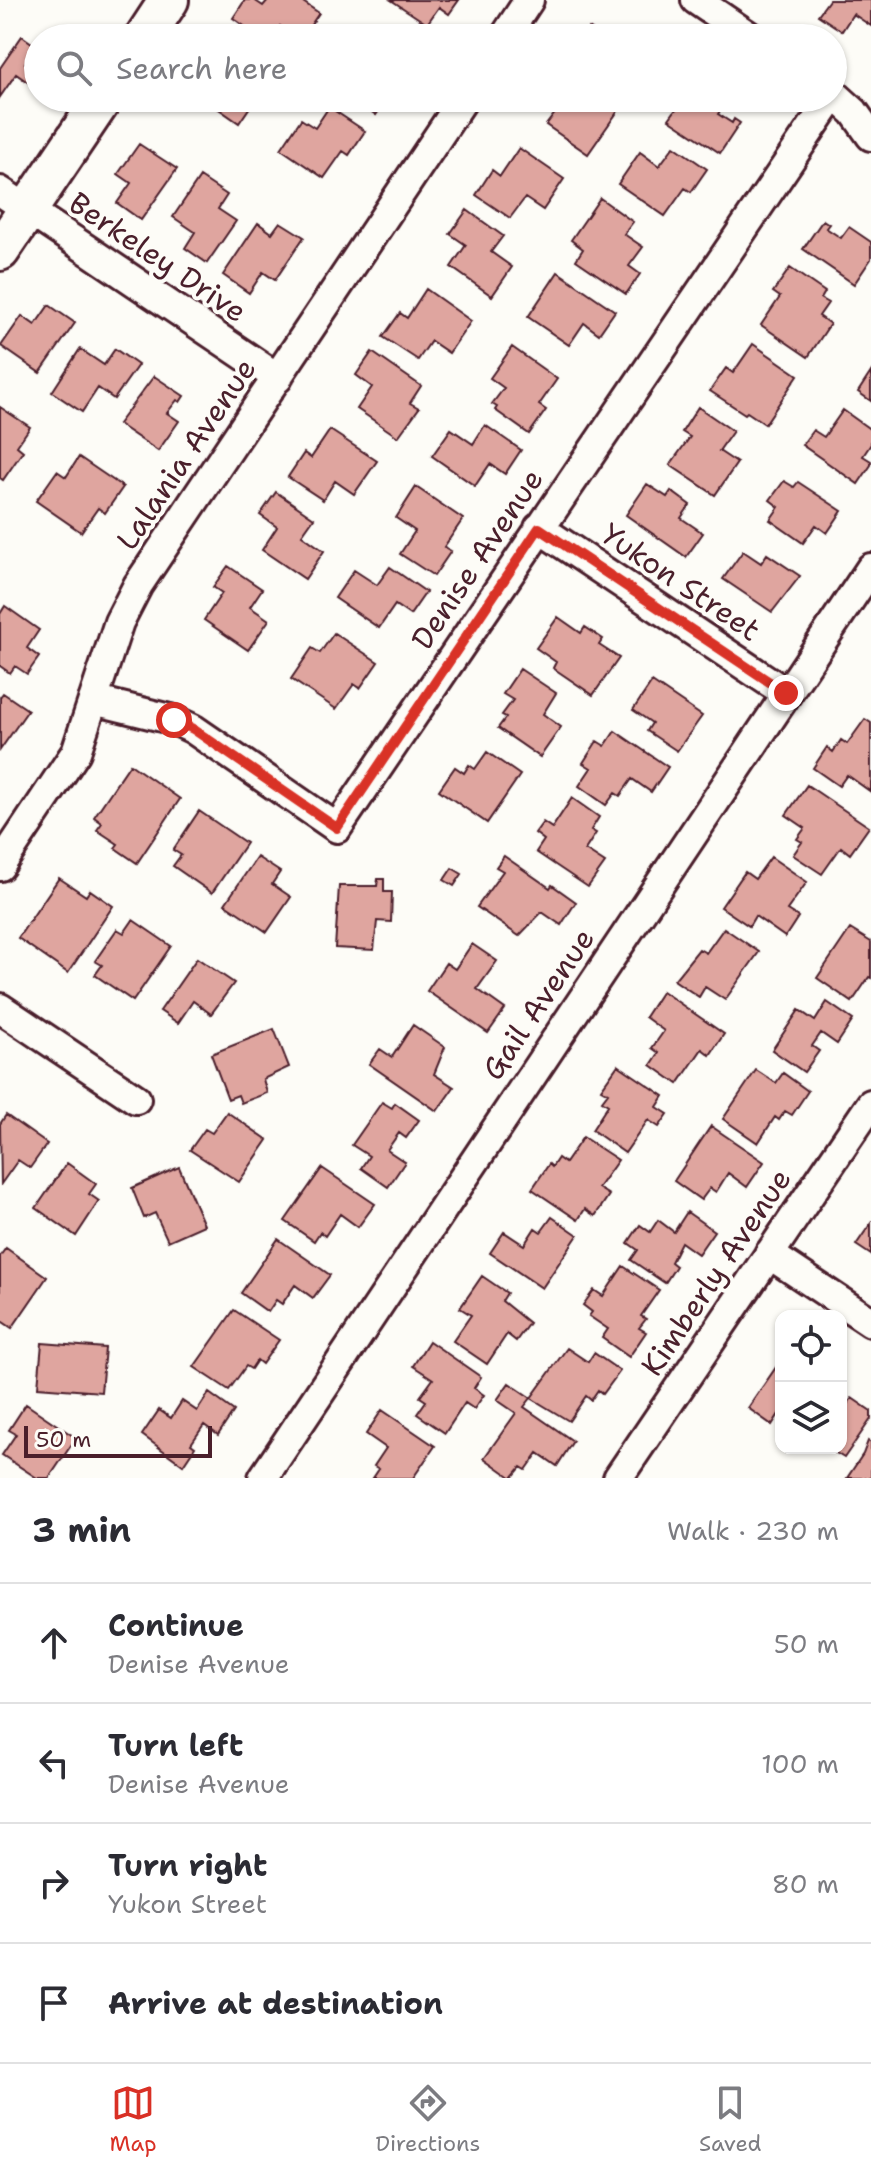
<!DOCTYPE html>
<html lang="en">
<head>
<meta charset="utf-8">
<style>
	body { margin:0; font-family:"Shantell Sans",sans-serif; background:#f2f2f3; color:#2b2b33 }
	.controls { position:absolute; right:24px; bottom:24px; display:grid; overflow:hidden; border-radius:16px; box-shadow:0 2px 6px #0004 }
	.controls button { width:72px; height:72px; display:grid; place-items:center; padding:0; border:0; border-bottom:2px solid #e1e1e2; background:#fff; color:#2b2b33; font:40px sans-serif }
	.scale { position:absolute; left:24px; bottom:20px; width:188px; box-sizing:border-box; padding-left:8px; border:4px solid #4a1f2b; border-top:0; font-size:22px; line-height:28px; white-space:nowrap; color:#4a1f2b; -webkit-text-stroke:6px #fdfcf7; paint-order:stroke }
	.stop { position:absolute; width:24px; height:24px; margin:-18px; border:6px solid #d93025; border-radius:50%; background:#fff }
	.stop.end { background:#d93025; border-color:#fff; box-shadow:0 2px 8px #0008 }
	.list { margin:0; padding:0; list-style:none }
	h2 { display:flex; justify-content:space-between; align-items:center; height:104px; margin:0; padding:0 32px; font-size:34px }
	h2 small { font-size:26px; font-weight:400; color:#7c7c81 }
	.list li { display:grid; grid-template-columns:52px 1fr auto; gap:24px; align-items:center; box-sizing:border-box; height:120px; padding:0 32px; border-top:2px solid #e1e1e2 }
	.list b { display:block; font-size:30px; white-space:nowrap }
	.list p { margin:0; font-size:26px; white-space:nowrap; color:#7c7c81 }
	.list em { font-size:26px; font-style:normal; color:#7c7c81 }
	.icon { flex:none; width:44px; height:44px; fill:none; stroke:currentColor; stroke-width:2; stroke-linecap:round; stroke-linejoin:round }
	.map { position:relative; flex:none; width:871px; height:1478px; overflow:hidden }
	.search { position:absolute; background:#fff; box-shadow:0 2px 6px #0004; left:24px; right:24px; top:24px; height:88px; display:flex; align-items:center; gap:20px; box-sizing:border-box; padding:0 28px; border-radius:44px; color:#7c7c81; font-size:30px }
	.sheet { height:584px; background:#fff }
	nav { display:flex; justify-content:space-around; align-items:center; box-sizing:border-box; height:112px; border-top:2px solid #e1e1e2; background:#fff; font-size:22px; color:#7c7c81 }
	nav a { display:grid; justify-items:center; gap:4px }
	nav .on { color:#d93025 }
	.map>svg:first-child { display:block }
	.building { fill:#dfa59f; stroke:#4a1f2b; stroke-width:2 }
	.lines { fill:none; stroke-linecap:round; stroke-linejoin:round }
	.street-casing { stroke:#4a1f2b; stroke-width:34 }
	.secondary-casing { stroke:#4a1f2b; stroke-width:44 }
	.street { stroke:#fdfcf7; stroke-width:28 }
	.secondary { stroke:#fdfcf7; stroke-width:38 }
	.route { stroke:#d93025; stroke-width:10 }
	.labels { text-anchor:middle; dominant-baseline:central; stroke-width:8; stroke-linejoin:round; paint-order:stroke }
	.street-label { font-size:30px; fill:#4a1f2b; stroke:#fdfcf7 }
</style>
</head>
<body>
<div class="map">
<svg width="871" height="1478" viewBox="0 0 871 1478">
	<rect width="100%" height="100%" fill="#fdfcf7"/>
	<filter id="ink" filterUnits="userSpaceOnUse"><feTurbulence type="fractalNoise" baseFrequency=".0125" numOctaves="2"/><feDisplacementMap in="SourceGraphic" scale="16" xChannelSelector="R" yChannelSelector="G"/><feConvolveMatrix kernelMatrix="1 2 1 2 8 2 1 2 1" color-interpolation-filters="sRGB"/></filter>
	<g filter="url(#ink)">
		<path class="building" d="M245,0H254L263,6L268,0H300L319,13L302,38H297L280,26L272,38H261L233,18Z
			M391,0H459L449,14L439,7L427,24Z
			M829,0H871V26L853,14L842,31L818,15Z
			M359,28L373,38H352Z
			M589,28L604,38H582Z
			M22,36L36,46L25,63L38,72V84L36,88L16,74L0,97V68Z
			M203,98H256L239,123Z
			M353,98H388L376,115Z
			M554,98H599L618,111L588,154L546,125L562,104Z
			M684,98H719L726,103L718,114L732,123L734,119L740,123L720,153L669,119Z
			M329,107L365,131L349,155L343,151L324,178L281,149L301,119L315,128Z
			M139,144L177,169L141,220L117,203L131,183L118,174Z
			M674,146L707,169L691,192L685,188L665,216L618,184L640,152L659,166Z
			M519,148L564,179L543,210L525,198L510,218L476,195L492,170L500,176Z
			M200,177L227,195L218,209L236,221L207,263L185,248L195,232L173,217Z
			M600,198L633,222L624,234L643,247L629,266L640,274L626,294L576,260L583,249L571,240Z
			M467,210L503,236L491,252L512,267L492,296L451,267L466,245L450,234Z
			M823,220L829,224L826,228L841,238L849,227L871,242V259L854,284L803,249Z
			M280,222L304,237L275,280L263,272L249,293L223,275L258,223L272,233Z
			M790,268L825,292L821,299L828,303L819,316L830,324L808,357L761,325L780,297L773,292Z
			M558,272L615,311L599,334L584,323L569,345L528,317Z
			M426,289L471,321L449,353L431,341L418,360L383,337L400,313L407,318Z
			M49,305L75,323L40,373L1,346L22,316L35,325Z
			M753,344L798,375L765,424L747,412L745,414L710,391L726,368L733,373Z
			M512,347L557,379L539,405L546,410L529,434L495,410L497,407L492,404L504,388L490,378Z
			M80,349L104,365L115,349L138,365L114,399L98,388L82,412L52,392Z
			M372,352L421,386L410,403L419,408L398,437L357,409L372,387L356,375Z
			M871,372V401L858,392Z
			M154,376L184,396L180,402L177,400L167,413L179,421L158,451L118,424Z
			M0,407L30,427L17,446L23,451L3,480L0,478Z
			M698,407L733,431L719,451L737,463L715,495L670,465L690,437L682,432Z
			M843,410L871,430V444L863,456L871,461V465L858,484L802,445L813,430L824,437Z
			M485,425L521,450L505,474L490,464L475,486L432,456L451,429L473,444Z
			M330,430L377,461L354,494L335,481L323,500L288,477L304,453L311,458Z
			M79,457L123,487L105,513L98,508L81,532L36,501L57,471L66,477Z
			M784,481L794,487L798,482L842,511L827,533L816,525L803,543L770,520L779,507L770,500Z
			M647,484L667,497L671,491L690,505L681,518L703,533L686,557L626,515Z
			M416,487L463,519L444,547L451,551L434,576L400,554L415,531L396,518Z
			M276,492L314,518L302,535L324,551L305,579L262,550L277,527L260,515Z
			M743,551L761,563L767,554L800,576L772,612L723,579Z
			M228,566L262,589L250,607L269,620L248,650L204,620L222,593L213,587Z
			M390,567L426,592L410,615L395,605L379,628L335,598L354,570L377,585Z
			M5,606L39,630L27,648L39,657L27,674L15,666L10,673L0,666V614Z
			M558,617L581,633L585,627L603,639L599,645L619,658L593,695L553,668L556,662L536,648Z
			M334,633L378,662L360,688L354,684L336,709L291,679L312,648L320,653Z
			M520,669L556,693L543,714L561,727L540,757L498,728L506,717L502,715L513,700L503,694Z
			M652,682L702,716L677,751L647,731L652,723L633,710Z
			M3,693L28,710L0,750V697Z
			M865,719L871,723V792L847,775L839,786L813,768L827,747L833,752L841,740L847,744Z
			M615,731L668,767L651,792L632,779L620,796L615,793L606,805L579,786L591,768L583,763L597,741L605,746Z
			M487,752L520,775L487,823L439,790L455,767L464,773L469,765L475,769Z
			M130,764L180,799L137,863L115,848L118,844L97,830L102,823L94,817Z
			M807,785L869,827L850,854L841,847L822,874L793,855L802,842L797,839L805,828L786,815Z
			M572,798L599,817L591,830L596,833L585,850L605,863L588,887L536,852L544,840L535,833L543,822L552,828Z
			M199,811L246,843L212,893L173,866L181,855L173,850Z
			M504,856L550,888L552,885L576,902L561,925L542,912L519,936L477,907L503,871L496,867Z
			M257,857L280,872L272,884L291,897L267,932L225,904Z
			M771,857L807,882L787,910L798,917L785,937L755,916L749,926L721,907L745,872L755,879Z
			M452,868L462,874L454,886L444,880Z
			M59,878L86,896L90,890L113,906L68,973L18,938Z
			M378,879H384V892H392L391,922L377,921L374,950L335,948L339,886H377Z
			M133,920L171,946L133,1001L95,975L102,965L95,961L117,929L124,933Z
			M724,928L759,952L725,1000L705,987L699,997L674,980L699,949L706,953Z
			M850,929L871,942V978L869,977L852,1002L817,978Z
			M472,944L497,961L477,989L505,1009L488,1033L427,991L446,963L455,969Z
			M197,958L234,983L211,1014L193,1001L178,1023L160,1011Z
			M662,991L724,1034L710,1055L702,1049L678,1084L651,1065L659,1053L652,1048L664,1031L645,1017Z
			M827,1002L853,1020L837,1044L821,1033L812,1046L819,1051L804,1072L772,1050L799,1010L815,1021Z
			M413,1025L445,1047L434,1074L454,1087L437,1111L369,1064L380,1049L392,1057Z
			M274,1029L289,1067L263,1079L267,1093L241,1103L238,1095L228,1099L211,1054Z
			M618,1065L664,1096L657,1107L668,1114L659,1127L648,1120L625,1153L592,1130L608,1105L602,1101L608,1093L601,1089Z
			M756,1070L776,1083L783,1073L808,1091L792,1115L785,1111L779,1120L775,1117L758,1143L723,1119Z
			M382,1102L392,1108L395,1103L419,1120L406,1138L399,1133L387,1150L405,1162L388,1187L361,1168L369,1156L352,1145Z
			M227,1112L268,1140L239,1182L190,1150L205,1129L212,1133Z
			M6,1115L47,1144L30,1168L18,1160L1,1184L0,1124Z
			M711,1126L764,1162L747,1187L728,1173L716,1192L710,1188L701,1200L674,1181Z
			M583,1137L618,1160L598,1188L609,1195L595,1216L585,1209L578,1220L532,1189L549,1164L552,1167L558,1158L565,1163Z
			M67,1163L96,1184L89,1194L99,1201L76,1236L36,1208Z
			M179,1167L204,1225L168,1241L155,1213L144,1218L132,1188Z
			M322,1168L375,1204L358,1227L340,1214L325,1236L320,1232L314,1241L285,1221Z
			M687,1212L714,1231L698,1254L681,1242L671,1262L676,1266L665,1283L631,1260L638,1250L628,1243L640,1225L650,1232L658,1220L674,1232Z
			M552,1217L578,1235L542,1288L490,1253L504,1232L524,1245L535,1228L541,1232Z
			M871,1223V1255L856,1245Z
			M278,1239L330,1275L313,1298L295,1285L282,1304L276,1300L268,1312L241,1293Z
			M6,1248L47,1277L12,1328L0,1320V1256Z
			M623,1266L659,1290L641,1316L646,1319L639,1328L646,1332L629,1357L602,1338L608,1329L589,1316L592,1312L583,1305L594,1290L603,1296Z
			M482,1276L507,1293L502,1301L529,1323L516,1341L507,1334L487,1364L453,1341L471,1315L460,1308Z
			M234,1310L279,1340L262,1364L257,1360L251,1369L246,1366L229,1390L194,1367Z
			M429,1341L481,1377L474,1388L484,1395L474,1409L465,1403L445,1433L417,1414L426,1401L420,1397L433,1379L413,1366Z
			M42,1343L105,1348L101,1392L38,1387Z
			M567,1348L588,1362L594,1353L620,1371L603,1394L598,1390L591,1400L586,1396L569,1421L531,1398Z
			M781,1360V1411L772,1425L748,1408Z
			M509,1383L531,1398L524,1407L573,1441L557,1466L538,1453L526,1470L521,1467L512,1478L484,1458L516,1413L497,1400Z
			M209,1393L234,1411L218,1435L204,1425L191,1444L195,1447L183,1465L142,1435L159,1410L171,1418L182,1401L197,1411Z
			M852,1398L871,1411V1419L844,1458L828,1448H841V1403L845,1407Z
			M26,1404L76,1438L49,1478H37L2,1455L16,1434L9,1430Z
			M382,1410L435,1446L413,1478H373L379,1469L374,1466L386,1448L366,1434Z
			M868,1441L871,1443V1478H847L863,1454Z"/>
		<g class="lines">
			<g class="street-casing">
				<path id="street" d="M696,0L752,38
					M504,38L529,0
					M833,93L854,112L871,136
					M0,191L278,378
					M539,528L786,693
					M93,700L174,720L193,729L337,828L832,98
					M0,866L76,752L119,622L138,585L464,98
					M0,1008L136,1099
					M769,1254L871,1322
					M263,1478L871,568
					M618,1478L871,1104"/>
			</g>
			<g class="secondary-casing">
				<path id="secondary" d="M144,38L169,0
					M0,251L103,98"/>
			</g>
			<use href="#street" class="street"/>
			<use href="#secondary" class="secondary"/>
		</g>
	</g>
	<g class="lines" filter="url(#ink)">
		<path class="route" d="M174,720L193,729L337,828L539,528L786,693"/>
	</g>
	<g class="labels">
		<g class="street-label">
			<text transform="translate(158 257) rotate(34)">Berkeley Drive</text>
			<text transform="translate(186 454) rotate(-56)">Lalania Avenue</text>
			<text transform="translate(477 559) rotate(-56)">Denise Avenue</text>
			<text transform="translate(681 582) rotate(34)">Yukon Street</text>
			<text transform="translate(538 1004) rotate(-56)">Gail Avenue</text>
			<text transform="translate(716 1272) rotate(-56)">Kimberly Avenue</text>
		</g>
	</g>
</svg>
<div class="controls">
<button><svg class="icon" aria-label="locate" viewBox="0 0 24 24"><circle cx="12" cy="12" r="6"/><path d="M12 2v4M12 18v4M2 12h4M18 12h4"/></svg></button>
<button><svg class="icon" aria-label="layers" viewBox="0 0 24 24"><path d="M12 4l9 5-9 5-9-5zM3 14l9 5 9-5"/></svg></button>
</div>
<div class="scale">50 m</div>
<div class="stop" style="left:174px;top:720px"></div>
<div class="stop end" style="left:786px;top:693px"></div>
<div class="search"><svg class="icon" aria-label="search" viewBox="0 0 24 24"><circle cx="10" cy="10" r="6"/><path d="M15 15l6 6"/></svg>Search here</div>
</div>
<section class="sheet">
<h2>3 min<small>Walk · 230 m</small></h2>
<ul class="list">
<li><svg class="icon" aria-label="ahead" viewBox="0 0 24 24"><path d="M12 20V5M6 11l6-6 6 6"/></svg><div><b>Continue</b><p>Denise Avenue</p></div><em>50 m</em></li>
<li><svg class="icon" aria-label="left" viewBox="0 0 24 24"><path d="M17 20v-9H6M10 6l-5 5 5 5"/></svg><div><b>Turn left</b><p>Denise Avenue</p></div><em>100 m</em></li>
<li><svg class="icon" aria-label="right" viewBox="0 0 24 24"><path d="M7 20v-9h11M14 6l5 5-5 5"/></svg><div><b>Turn right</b><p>Yukon Street</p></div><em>80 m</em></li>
<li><svg class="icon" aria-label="arrive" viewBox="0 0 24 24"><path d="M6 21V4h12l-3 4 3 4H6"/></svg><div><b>Arrive at destination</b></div></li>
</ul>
</section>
<nav>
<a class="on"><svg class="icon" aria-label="map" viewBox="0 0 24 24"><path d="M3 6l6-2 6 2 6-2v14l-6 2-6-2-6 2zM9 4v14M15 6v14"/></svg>Map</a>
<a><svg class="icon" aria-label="directions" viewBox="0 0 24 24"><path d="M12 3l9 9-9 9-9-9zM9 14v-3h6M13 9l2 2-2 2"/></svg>Directions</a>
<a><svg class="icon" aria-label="saved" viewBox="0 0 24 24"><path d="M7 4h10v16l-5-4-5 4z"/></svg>Saved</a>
</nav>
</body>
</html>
